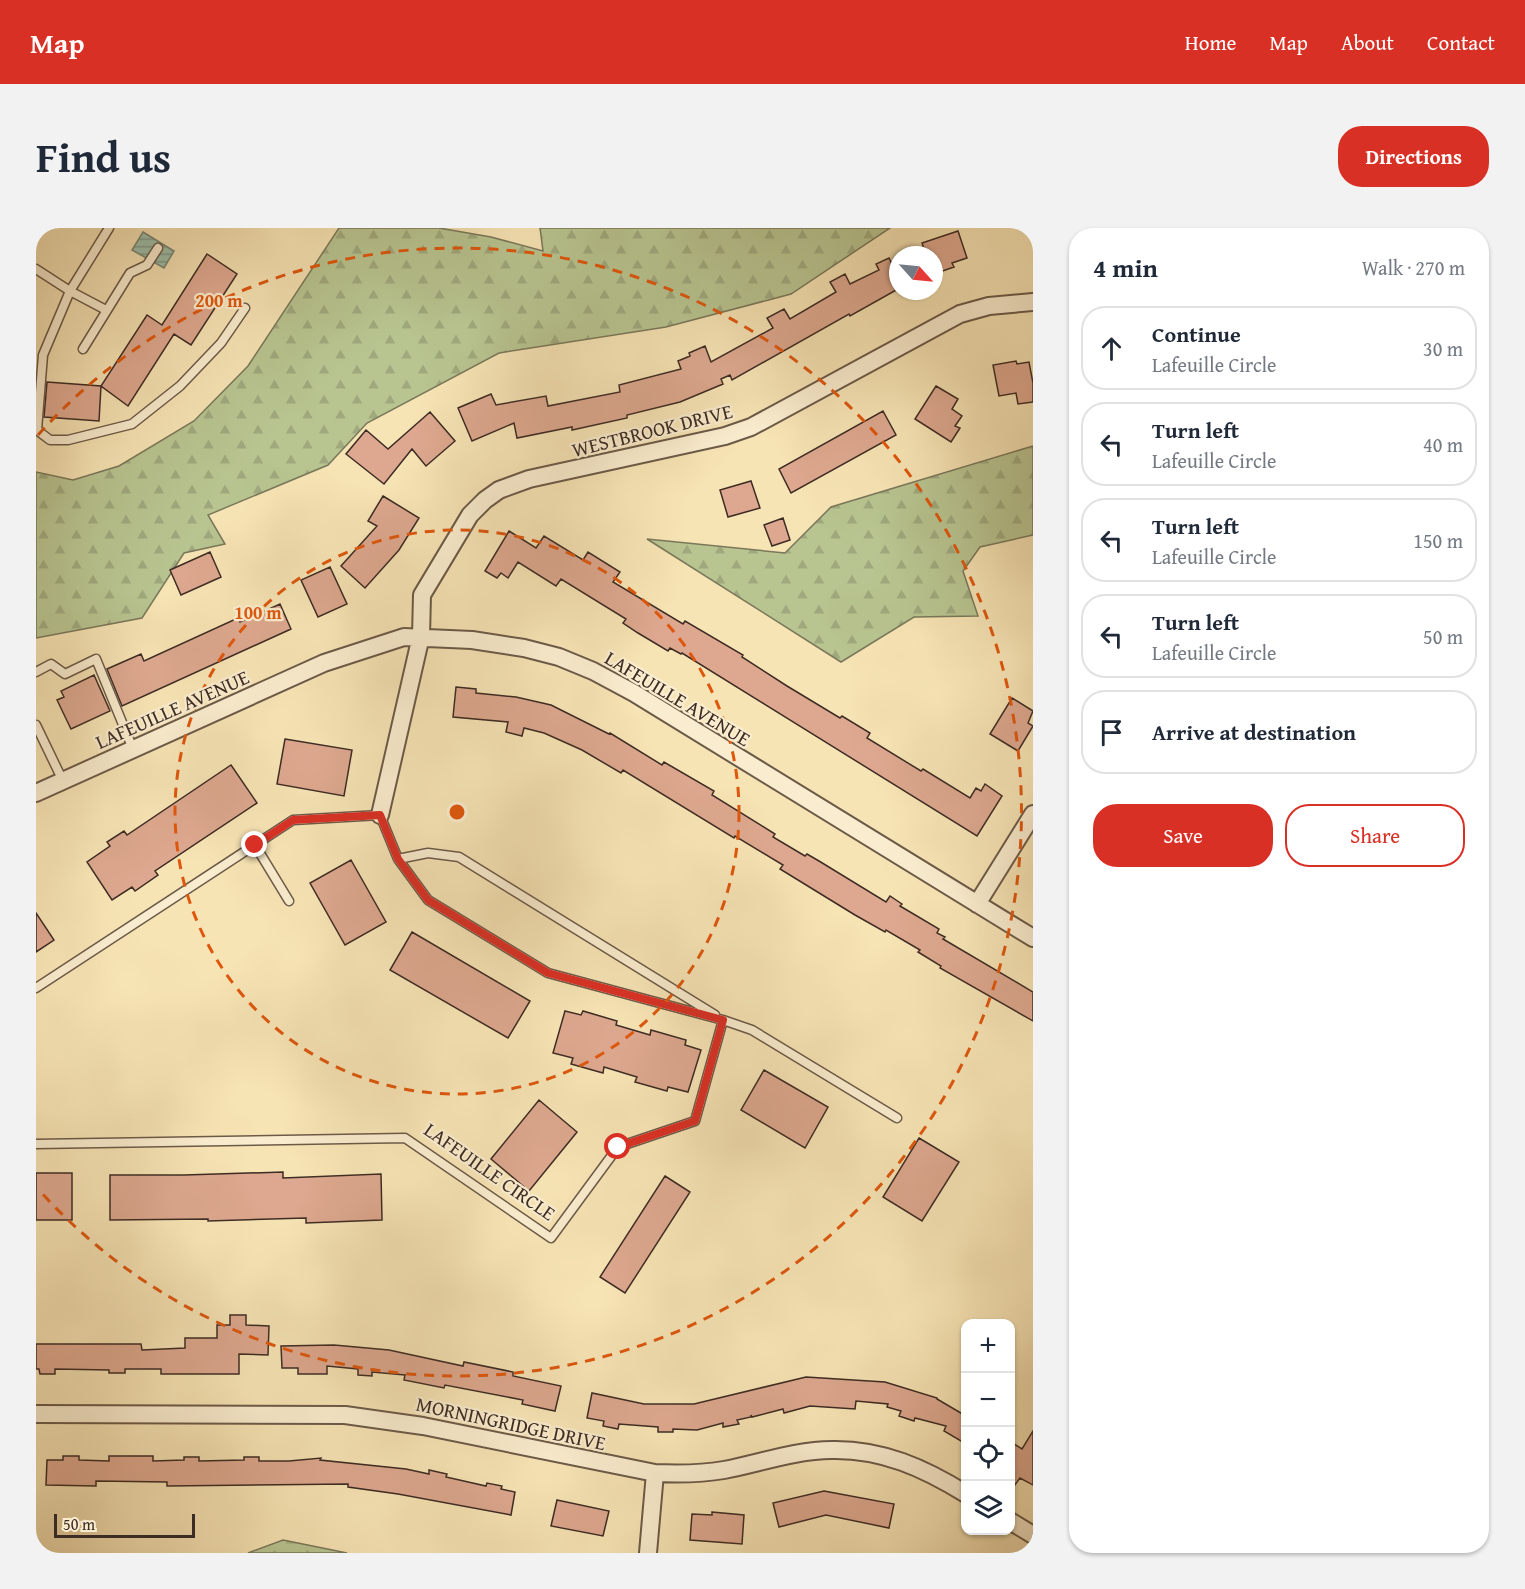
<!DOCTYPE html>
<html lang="en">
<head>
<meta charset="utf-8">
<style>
	body { margin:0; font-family:"Gentium Book Plus",serif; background:#f2f2f3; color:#1f2937 }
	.controls { position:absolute; right:18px; bottom:18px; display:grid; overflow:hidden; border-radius:12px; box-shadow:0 2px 4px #0004 }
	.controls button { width:54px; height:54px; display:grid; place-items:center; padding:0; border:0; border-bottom:2px solid #e0e1e3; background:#fff; color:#1f2937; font:30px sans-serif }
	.compass { position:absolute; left:853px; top:18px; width:54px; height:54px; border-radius:50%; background:#fff; box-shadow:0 2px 4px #0004; rotate:117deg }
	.scale { position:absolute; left:18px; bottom:15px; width:141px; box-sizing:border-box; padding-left:6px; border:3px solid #3d2c24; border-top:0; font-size:16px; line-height:21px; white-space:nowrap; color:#3d2c24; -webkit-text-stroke:4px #faedcf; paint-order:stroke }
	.stop { position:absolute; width:18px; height:18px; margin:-14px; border:4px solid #d93025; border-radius:50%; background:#fff }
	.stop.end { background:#d93025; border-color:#fff; box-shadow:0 2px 6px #0008 }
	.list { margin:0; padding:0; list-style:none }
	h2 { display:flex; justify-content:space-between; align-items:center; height:78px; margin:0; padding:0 24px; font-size:26px }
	h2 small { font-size:20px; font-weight:400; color:#747a83 }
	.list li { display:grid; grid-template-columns:39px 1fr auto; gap:18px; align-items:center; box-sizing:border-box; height:84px; margin:0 12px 12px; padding:0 12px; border:2px solid #e0e1e3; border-radius:24px }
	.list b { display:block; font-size:22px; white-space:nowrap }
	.list p { margin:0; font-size:20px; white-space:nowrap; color:#747a83 }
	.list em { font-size:20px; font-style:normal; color:#747a83 }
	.actions { display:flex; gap:12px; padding:18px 24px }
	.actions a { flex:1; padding:14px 0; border:2px solid #d93025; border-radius:24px; text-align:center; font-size:21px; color:#d93025 }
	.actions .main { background:#d93025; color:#fff }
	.icon { flex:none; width:33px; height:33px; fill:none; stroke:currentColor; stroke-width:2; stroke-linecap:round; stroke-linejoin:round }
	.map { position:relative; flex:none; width:997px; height:1325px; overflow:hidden; border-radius:24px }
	header { display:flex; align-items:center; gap:36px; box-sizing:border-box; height:84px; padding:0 30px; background:#d93025; color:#fff }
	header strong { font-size:28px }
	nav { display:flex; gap:33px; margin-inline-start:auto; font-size:21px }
	.intro { display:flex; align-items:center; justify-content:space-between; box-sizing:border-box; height:144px; padding:0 36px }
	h1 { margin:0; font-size:42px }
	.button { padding:15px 27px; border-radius:24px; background:#d93025; color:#fff; font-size:21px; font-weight:700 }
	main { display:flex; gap:36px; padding:0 36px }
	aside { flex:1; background:#fff; border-radius:24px; box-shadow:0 2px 4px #0004 }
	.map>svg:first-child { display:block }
	.forest { fill:url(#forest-firs); stroke:#7a785a; stroke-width:1.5 }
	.water { fill:url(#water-rules); stroke:#778475; stroke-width:1.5 }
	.building { fill:#dda88f; stroke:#3d2c24; stroke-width:1.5 }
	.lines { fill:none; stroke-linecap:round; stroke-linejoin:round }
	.lane-casing { stroke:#6c5a48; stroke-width:11 }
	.street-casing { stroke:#6c5a48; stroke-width:20 }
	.lane { stroke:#faedcf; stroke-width:8 }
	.street { stroke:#faedcf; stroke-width:16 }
	.route { stroke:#d93025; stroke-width:8 }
	.ring { fill:none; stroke:#df570d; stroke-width:3; stroke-dasharray:10 8 }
	.labels { text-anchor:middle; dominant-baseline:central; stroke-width:4.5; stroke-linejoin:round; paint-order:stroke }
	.street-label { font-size:20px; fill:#3d2c24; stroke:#faedcf }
	.centre { fill:#df570d; stroke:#faedcf; stroke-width:3 }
	.ring-label { font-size:18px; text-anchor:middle; font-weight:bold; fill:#df570d; stroke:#faedcf; stroke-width:4.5; stroke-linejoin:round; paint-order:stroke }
</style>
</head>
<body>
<header>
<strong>Map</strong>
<nav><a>Home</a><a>Map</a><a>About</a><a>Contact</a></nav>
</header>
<div class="intro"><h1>Find us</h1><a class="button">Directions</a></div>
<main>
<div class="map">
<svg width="997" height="1325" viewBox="0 0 997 1325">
	<defs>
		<pattern id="forest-firs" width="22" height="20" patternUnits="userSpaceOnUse" patternTransform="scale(1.5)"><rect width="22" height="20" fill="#b8c591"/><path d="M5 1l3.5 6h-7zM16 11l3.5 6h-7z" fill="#9fa97d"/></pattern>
		<pattern id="water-rules" width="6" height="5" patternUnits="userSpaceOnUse" patternTransform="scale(1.5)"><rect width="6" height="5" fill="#9dbfab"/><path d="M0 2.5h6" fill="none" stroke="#819b8b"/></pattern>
	</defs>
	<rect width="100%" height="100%" fill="#f7e4b5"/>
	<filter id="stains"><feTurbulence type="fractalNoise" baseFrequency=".00333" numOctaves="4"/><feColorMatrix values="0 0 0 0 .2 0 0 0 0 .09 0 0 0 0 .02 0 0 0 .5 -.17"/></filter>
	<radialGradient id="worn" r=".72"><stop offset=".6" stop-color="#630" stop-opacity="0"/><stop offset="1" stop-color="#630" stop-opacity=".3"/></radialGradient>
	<path class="forest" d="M303,0H403L455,9L507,23L504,0H854L755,66L630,99L463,125L331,195L292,237L172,287L189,316L148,325L106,390L0,410V244L37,252L83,238L158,193L212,138Z
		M997,218V307L944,319L927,343L942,388L878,389L805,434L611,311L749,325L795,279Z
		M247,1312L311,1325H212Z"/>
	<path class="water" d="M107,4L138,23L128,40L96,22Z"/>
	<path class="building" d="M922,3L931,30L916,35L918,39L898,46V27H890L886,15Z
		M171,26L201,46L155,117L138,106L92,178L65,158L111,87L126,97Z
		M853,30L856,36L862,33V61L814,88L813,86L696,152L694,147L685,151L687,156L644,174L591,187V190L536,202V199L481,210L478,195L436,213L422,180L455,166L460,177L510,168L512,178L584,164L583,157L645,141L642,133L654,128L653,125L669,118L675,134L737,100L731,90L748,81L754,91L800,64L794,54L809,46L814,56L843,42L840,36Z
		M980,133L981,136L993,134L997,155V174L982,176L980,165L963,168L957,137Z
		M11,154L65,158L63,193L8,189Z
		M900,158L922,171L916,181L926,188L919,198L924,200L915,214L879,191Z
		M847,183L860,207L755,265L743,241Z
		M394,184L419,213L390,238L376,221L348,256L310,226L330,202L352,221Z
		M715,253L724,280L692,289L684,262Z
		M347,268L383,290L363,322L329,360L305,338L341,298L332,293Z
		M747,290L754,312L736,318L728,297Z
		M473,303L500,320L508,308L547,332L552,324L584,344L577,354L647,396L649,393L707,427L706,429L751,458L804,490L806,488L834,505L831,510L885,543L887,541L934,570L940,560L945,563L949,556L966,568L941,608L646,425L645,426L634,420L632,423L602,405L587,395L590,391L525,351L520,358L482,334L472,350L465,345L461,350L449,343Z
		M174,324L185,349L145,367L134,342Z
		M294,339L311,376L282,389L265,352Z
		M244,376L255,401L86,478L71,441L105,426L108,433L202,390L204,394Z
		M58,447L74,483L35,501L21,472L28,469L25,463Z
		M420,459L440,461V465L480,469L515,477L573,506L574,505L626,537L628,534L678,563L676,567L739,606L737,609L769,628L771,626L783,633L850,674L854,668L866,676L864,678L903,701L901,705L909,709L907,711L997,764V793L904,740L905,738L882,724L884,722L850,702L849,704L819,687L744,641L747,637L699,608L698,610L587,542L585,545L546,522L508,505L488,500L486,508L470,504L472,494L417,489Z
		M976,470L997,483L992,495L997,498L982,523L954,506Z
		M249,511L316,522L308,568L241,556Z
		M195,537L221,575L119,643L122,647L99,663L96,659L76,672L51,634L74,618L71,614L88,603L91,607Z
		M315,632L350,694L309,717L274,655Z
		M0,685L18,712L0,724Z
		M376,704L494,773L472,810L354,742Z
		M529,783L545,787L547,783L581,793L580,797L614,807L615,802L650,812L649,817L665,822L652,864L632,859L631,863L599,854L601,849L568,839L567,845L535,836L537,830L517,825Z
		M728,842L792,879L769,920L705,882Z
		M503,872L541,904L493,963L455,931Z
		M883,910L923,934L886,993L847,969Z
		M247,944V950L345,946L346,992L270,995V990L172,993V991L74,992V947H148Z
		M0,945H36V992H0Z
		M629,948L654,964L589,1065L564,1049Z
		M194,1087H210V1097L233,1098L232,1127L203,1126V1146H125V1141H89V1145H73V1142L19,1141V1146H4L3,1141H0V1116H105L106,1122L149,1120V1110H181V1097H194Z
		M298,1117L353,1122L427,1138L428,1134L477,1144V1148L525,1158L519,1183L486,1176L487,1172L409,1157L408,1160L368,1152L369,1147L336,1144V1148L322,1147V1141L291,1138V1146H262V1140H246L245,1118Z
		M770,1149L849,1154L901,1170V1171L930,1188V1216L908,1203L910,1198L879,1190L878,1193L863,1188L865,1183L851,1179L852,1176L820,1173L819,1181L774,1178L748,1185L747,1181L716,1189L715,1187V1189L701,1192L703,1196L687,1199V1195L661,1202L637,1201V1204H622V1199L583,1196L582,1201L567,1198L568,1193L551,1190L556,1165L608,1176H658Z
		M997,1203V1257L984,1250L975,1262V1214L986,1221Z
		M27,1228H43V1232L73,1233V1228H117V1233L148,1232V1229H163V1233L208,1232V1229H223V1233H253L285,1230L284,1232L370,1241L393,1246V1242L411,1246L410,1249L450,1258L451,1255L466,1258L465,1261L479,1264L475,1287L362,1266L312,1259V1256L131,1258V1254L60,1253V1258L10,1257L11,1232H27Z
		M788,1263L858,1276L853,1300L790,1287L743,1299L737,1275Z
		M521,1272L573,1283L567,1308L515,1298Z
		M676,1284L708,1287L706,1316L654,1312L656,1286L676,1287Z"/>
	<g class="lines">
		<g class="lane-casing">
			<path id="lane" d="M0,41L34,63L73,0
				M70,82L34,63L7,127L1,202L14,212H32L96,196L144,158L185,115L209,80
				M47,121L94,45L111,37L122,20
				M0,444L15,436L29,446L60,431L97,521
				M0,497L27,553
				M219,617L253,673
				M362,631L392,625L423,629L679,787
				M0,760L257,592L344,587L362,631L392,672L512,745L687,792L716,802L861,890
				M0,916L369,910L515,1010L582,919L659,893L687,792"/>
		</g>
		<g class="street-casing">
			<path id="street" d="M0,565L288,435L368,409L436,412L488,420L523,429L557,443L598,465L997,710
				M344,587L385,408L386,367L434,287L449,272L463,262L493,251L689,208L715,199L924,86L953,78L997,74
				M941,676L997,586
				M0,1186L309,1187L387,1198L619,1245C642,1246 665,1246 688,1242C724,1235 760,1222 796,1222C846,1221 888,1240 930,1266
				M974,1293L997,1307
				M612,1325L619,1245"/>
		</g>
		<use href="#lane" class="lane"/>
		<use href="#street" class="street"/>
	</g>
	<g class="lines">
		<path class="route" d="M219,617L257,592L344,587L362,631L392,672L512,745L687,792L659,893L582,919"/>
	</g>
	<g class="ring">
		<circle cx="421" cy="584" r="282"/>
		<path d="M2 207A564 564 0 1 1 2 961"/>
	</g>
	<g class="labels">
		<g class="street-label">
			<text transform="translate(616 202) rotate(-14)">WESTBROOK DRIVE</text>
			<text transform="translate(642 470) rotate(31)">LAFEUILLE AVENUE</text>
			<text transform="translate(136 481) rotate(-24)">LAFEUILLE AVENUE</text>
			<text transform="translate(454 943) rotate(35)">LAFEUILLE CIRCLE</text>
			<text transform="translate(475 1195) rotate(12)">MORNINGRIDGE DRIVE</text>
		</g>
	</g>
	<circle cx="421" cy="584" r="9" class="centre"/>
	<g class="ring-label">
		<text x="183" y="79">200 m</text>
		<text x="222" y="391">100 m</text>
	</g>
	<rect width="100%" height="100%" filter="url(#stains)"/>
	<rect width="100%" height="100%" fill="url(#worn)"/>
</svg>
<div class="controls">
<button>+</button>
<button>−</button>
<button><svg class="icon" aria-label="locate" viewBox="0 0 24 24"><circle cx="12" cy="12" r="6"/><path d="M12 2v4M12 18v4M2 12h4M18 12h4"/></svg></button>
<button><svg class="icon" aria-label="layers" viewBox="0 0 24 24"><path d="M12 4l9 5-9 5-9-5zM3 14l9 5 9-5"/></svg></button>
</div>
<svg class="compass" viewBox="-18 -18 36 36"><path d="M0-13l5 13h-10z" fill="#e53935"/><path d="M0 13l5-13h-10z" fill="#747a83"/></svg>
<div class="scale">50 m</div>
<div class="stop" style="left:582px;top:919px"></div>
<div class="stop end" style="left:219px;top:617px"></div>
</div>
<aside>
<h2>4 min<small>Walk · 270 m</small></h2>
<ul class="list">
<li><svg class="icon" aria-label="ahead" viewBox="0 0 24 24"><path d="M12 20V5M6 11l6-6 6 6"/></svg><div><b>Continue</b><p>Lafeuille Circle</p></div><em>30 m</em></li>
<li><svg class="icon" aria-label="left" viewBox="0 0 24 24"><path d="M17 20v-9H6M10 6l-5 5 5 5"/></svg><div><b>Turn left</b><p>Lafeuille Circle</p></div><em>40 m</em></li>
<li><svg class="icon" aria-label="left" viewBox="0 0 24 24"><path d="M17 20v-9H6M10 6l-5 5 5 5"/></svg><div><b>Turn left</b><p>Lafeuille Circle</p></div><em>150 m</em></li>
<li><svg class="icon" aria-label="left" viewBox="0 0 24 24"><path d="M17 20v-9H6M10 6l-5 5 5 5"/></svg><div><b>Turn left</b><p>Lafeuille Circle</p></div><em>50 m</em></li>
<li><svg class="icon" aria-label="arrive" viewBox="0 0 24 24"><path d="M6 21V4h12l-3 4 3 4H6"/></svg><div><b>Arrive at destination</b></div></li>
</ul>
<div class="actions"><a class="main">Save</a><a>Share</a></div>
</aside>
</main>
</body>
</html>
